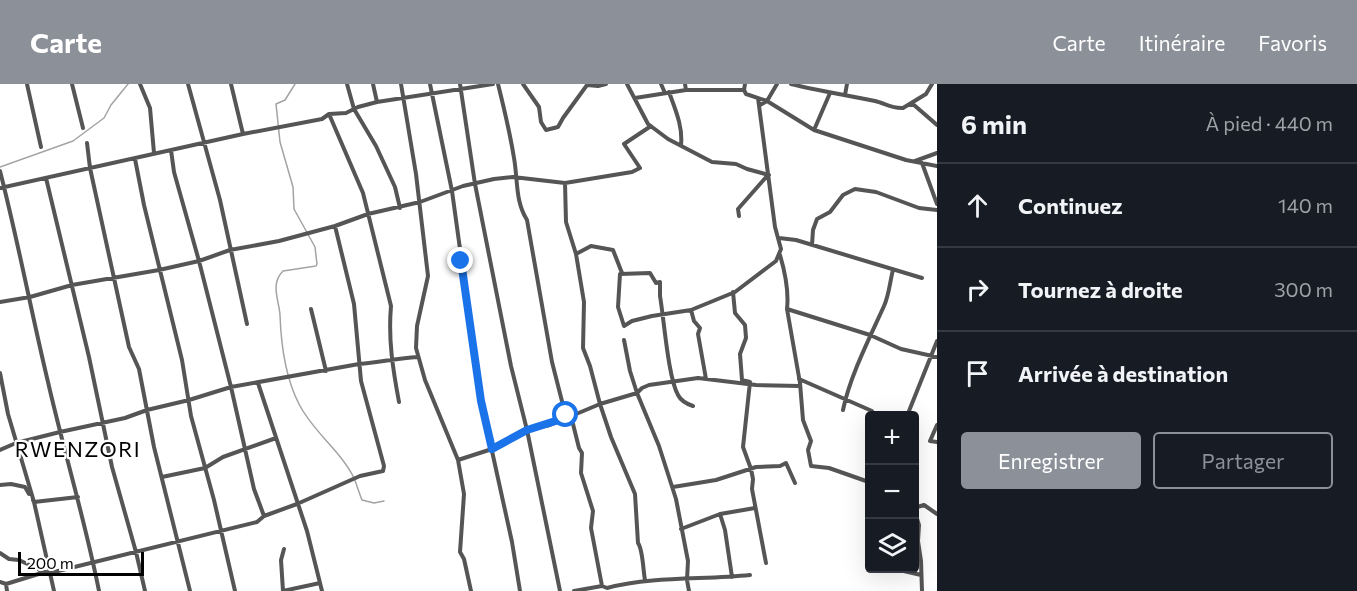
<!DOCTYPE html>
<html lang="fr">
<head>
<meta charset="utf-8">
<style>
	body { margin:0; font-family:Commissioner,sans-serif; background:#242831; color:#f1f3f6 }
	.controls { position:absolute; right:18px; bottom:18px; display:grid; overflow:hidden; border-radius:6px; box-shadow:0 6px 24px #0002 }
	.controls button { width:54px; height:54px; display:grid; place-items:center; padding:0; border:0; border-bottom:2px solid #363941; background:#171b24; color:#f1f3f6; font:30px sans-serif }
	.scale { position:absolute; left:18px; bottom:15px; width:126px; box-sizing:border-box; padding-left:6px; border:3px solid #000; border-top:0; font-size:16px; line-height:21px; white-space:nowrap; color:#000; -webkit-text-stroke:4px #fff; paint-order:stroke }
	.stop { position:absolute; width:18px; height:18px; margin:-14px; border:4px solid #1a73e8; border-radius:50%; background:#fff }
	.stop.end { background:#1a73e8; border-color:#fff; box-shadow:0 2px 6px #0008 }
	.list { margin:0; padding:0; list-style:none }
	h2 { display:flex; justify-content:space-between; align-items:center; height:78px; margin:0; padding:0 24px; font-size:26px }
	h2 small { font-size:20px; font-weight:400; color:#9ea1a6 }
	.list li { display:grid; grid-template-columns:39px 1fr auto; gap:18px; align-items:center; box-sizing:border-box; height:84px; padding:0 24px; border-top:2px solid #363941 }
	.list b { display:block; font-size:22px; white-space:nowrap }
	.list em { font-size:20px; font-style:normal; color:#9ea1a6 }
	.actions { display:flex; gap:12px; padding:18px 24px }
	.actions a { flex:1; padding:14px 0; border:2px solid #8c9099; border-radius:6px; text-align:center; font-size:21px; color:#8c9099 }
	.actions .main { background:#8c9099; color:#fff }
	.icon { flex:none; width:33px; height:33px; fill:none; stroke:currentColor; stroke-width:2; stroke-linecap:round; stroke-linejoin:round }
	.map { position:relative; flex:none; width:937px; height:507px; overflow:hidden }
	header { display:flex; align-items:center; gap:36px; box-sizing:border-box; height:84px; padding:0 30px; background:#8c9099; color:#fff }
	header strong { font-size:28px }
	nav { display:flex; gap:33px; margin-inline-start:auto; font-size:21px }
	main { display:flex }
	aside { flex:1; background:#171b24 }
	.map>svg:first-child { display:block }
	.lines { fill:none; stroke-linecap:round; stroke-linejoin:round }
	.stream { stroke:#a3a3a3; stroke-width:1.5 }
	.street { stroke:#555; stroke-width:4 }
	.route { stroke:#1a73e8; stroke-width:8 }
	.labels { text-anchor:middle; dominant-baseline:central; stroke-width:4.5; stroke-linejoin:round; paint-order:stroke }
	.quarter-label { font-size:21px; letter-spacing:1.5px; fill:#000; stroke:#fff }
</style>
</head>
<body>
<header>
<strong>Carte</strong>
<nav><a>Carte</a><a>Itinéraire</a><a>Favoris</a></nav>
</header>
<main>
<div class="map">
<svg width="937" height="507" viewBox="0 0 937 507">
	<rect width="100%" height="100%" fill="#fff"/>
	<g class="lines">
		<path class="stream" d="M295,0L285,16L276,20L280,58L293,103L294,125L315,163L317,180L316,182L283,187C270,200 279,216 280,231C281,260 285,293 299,320C313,348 341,367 354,394C357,401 359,409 362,416L374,419L384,417
			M0,83L73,57L104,34L111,21L128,0"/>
		<path class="street" d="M27,0L41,63
			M72,0L83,44
			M140,0L150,24L154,69
			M188,0L220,116L247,240
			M231,0L243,50
			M347,0L354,25L376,62L395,103L400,124
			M373,0L377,18
			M401,0L416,90L428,192L417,242L416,264L425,296L458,376L464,410L460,468L464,475L471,507
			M430,0L452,107L481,317L512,458L520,507
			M460,0L475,100L511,282L527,346L560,507
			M498,0C504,24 510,49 514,74C518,96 515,117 527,136L552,278L565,329L573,340L579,364L582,369L581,389L593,427L591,444L602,502
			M523,0L539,23L541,38L546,46L558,43L563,34L587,1L598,2L606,0
			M627,0L648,40L668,55L712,78L736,80L747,85L769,91
			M661,0L665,9
			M685,0L686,6
			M791,0C819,7 847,11 875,17C884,19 893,25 903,24L926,10L932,0
			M744,6L745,0
			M669,8C675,25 683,42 681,61
			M845,11L847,0
			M635,14L686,6H744L746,10L767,17L814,46L906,76L937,82
			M760,21L767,17L777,0
			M909,21H914L937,41
			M329,30L363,109L391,222C388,255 393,286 399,318
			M814,46L830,9
			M87,59L90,84L129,263L139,285L154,363L190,507
			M171,66L174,88L199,177L231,303L254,405L264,432
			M135,75L144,121L182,276L191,332L214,416L235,507
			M915,77L937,69
			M922,79L937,120
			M0,87C18,157 31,227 48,298C64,368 85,436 99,507
			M46,94L89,273L112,383L136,468L145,507
			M565,99L566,138L576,170L584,218L583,264L590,282L600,320L611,353L635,410L638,459C643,466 643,486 645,496
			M0,104L243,50L322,35L329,30L346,29L358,23L377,18L493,0
			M739,132L738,125L768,91
			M779,154L796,156L922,194
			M812,161L813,146L817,135L830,128L843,111L855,105L876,108L919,124L937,126
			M576,170L591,162L613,166L622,189L620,190L650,189L656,199L660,198V212C664,235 668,293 678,311C681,317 687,320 693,322
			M780,171C785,188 789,207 787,225L800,299L803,336L811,357L808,366L811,382L829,384L866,397L870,401
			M620,190L618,223L624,242L632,237L652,232L691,226L735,208L776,177L781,165L775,143L758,14
			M733,208L735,229L745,241L746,254L740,270L742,296L750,298L743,363L751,385L753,395L752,405L766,479
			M0,218L30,213L72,201L159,186L199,177L230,166L279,157L335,142L368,130L420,118L463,102L494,95L513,93L565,99L632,88L640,84L624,60L651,42
			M311,225L326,287
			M787,225L870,251L901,265L937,273
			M691,226L694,237L700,244L698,250L706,295
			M624,256L630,287L637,309L659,362L676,415L688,477L687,496L689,507
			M0,289L8,330L34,418L54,507
			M799,295L872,327
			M258,299L307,447L322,507
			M843,326C850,292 870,253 884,222C889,211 890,197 893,186
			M907,332L937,257
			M937,341L930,357L937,358
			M0,366L16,359L60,348L125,334L147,326L189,316L231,303L359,280C378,279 397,274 417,273
			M458,376L492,365L527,346L550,341L600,320L637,309L642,304L649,301L698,294L756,301L800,302
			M162,393L205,384L223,373L276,354
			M0,401L11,400L25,403L29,410
			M673,403L716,396L756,383L780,382L786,379L795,399
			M33,416L34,418L78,413
			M914,424L924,421L937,430
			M914,425L919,441L918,457L921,477L922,507
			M720,430L725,446L732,493
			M681,445L720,430L755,424
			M0,469L9,475L19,476L44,488
			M891,484L921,491
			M0,498L6,500L45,488L50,489L257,438L264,432L297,420L360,392L383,387L384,382L361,297L354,220L335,142
			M6,500L7,507
			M283,507L281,476L284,465
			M283,507L320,499
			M574,507L602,502L607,504C654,492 703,496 750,491"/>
	</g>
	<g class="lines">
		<path class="route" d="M461,177L481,317L492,365L527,346L568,333L566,331"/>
	</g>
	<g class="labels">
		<g class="quarter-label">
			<text x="78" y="364">RWENZORI</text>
		</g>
	</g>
</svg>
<div class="controls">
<button>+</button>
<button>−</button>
<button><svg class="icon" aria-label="layers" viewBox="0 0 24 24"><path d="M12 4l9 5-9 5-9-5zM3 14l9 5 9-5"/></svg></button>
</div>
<div class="scale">200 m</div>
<div class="stop" style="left:566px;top:331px"></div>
<div class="stop end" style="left:461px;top:177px"></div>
</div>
<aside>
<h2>6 min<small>À pied · 440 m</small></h2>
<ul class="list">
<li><svg class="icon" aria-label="ahead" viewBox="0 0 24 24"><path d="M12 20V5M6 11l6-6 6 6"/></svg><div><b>Continuez</b></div><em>140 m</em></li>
<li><svg class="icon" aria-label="right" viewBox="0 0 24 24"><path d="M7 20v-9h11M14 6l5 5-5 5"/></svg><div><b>Tournez à droite</b></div><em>300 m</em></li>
<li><svg class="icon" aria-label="arrive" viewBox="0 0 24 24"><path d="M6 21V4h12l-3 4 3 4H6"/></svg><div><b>Arrivée à destination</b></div></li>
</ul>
<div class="actions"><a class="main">Enregistrer</a><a>Partager</a></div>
</aside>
</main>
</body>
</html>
